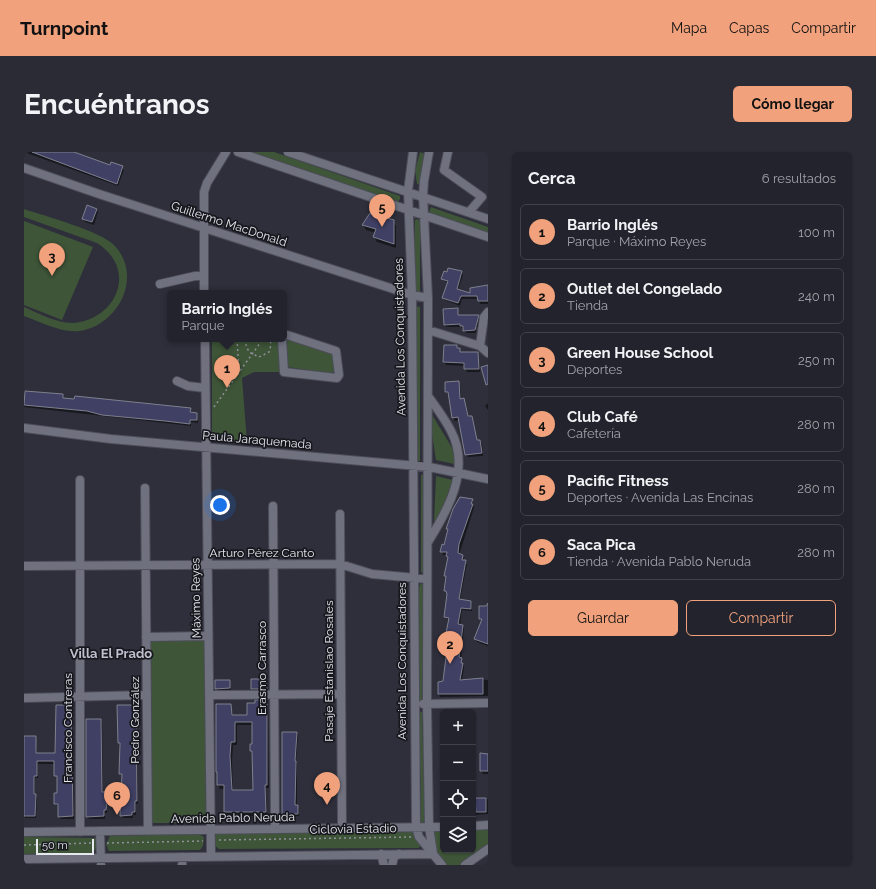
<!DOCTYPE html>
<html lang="es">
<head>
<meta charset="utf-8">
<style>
	body { margin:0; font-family:Raleway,sans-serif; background:#2a2b34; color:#f1f3f6 }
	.controls { position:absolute; right:12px; bottom:12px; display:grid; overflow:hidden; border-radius:6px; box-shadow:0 1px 3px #0004 }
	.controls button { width:36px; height:36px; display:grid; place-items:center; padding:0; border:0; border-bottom:1px solid #3f4048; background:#22232c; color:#f1f3f6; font:20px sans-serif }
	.scale { position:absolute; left:12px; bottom:10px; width:58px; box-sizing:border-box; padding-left:4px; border:2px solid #e7e8f0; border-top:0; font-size:11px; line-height:14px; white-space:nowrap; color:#e7e8f0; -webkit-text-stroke:3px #17181d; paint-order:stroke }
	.you { position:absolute; left:196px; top:353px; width:14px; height:14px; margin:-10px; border:3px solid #fff; border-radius:50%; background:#1a73e8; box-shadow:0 0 0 6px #1a73e833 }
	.badge { display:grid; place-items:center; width:26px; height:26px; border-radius:50%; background:#f1a17c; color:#111; font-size:13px; font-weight:700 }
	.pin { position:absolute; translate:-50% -33px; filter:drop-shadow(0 1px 2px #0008) }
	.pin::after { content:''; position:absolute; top:21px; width:14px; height:12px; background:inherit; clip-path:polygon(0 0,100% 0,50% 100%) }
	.popup { position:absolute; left:143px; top:138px; width:120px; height:52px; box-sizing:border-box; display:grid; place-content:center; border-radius:6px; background:#22232c; filter:drop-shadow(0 1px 3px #0005); font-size:13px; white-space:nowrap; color:#a2a4a9 }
	.popup b { font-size:15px; color:#f1f3f6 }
	.popup::after { content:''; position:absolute; left:50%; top:100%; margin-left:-8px; border:8px solid transparent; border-top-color:#22232c }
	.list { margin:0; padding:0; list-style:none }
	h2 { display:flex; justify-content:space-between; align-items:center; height:52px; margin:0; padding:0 16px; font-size:17px }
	h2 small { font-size:13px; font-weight:400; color:#a2a4a9 }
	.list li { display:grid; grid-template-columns:26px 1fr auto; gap:12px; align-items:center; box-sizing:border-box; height:56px; margin:0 8px 8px; padding:0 8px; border:1px solid #3f4048; border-radius:6px }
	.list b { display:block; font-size:15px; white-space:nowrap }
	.list p { margin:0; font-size:13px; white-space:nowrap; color:#a2a4a9 }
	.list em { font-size:13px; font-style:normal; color:#a2a4a9 }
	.actions { display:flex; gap:8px; padding:12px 16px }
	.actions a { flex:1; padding:9px 0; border:1px solid #f1a17c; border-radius:6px; text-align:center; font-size:14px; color:#f1a17c }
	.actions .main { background:#f1a17c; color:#111 }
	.icon { flex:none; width:22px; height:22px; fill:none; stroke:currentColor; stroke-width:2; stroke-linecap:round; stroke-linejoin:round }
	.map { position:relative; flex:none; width:464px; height:713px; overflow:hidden; border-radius:6px }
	header { display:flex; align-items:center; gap:24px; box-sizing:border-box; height:56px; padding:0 20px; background:#f1a17c; color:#111 }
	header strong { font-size:19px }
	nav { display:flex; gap:22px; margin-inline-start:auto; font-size:14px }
	.intro { display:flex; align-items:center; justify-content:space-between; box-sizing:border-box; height:96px; padding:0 24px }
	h1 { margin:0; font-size:28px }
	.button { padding:10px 18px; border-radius:6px; background:#f1a17c; color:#111; font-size:14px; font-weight:700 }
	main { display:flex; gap:24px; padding:0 24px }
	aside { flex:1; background:#22232c; border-radius:6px; box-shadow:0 1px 3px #0004 }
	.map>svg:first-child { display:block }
	.green { fill:#3e5538 }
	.shadow { fill:#0007; fill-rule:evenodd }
	.building { fill:#3f4063; stroke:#7f808e; fill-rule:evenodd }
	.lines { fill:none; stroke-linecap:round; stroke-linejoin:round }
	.minor-casing { stroke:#4c4d58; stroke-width:10 }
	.path { stroke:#8f909a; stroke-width:1.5; stroke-dasharray:2 3; stroke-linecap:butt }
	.minor { stroke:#70717f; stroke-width:8 }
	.labels { text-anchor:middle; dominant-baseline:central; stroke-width:3.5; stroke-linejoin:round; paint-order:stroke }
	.street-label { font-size:12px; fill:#e7e8f0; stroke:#17181d }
	.neighbourhood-label { font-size:13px; font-weight:bold; fill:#bfc0cf; stroke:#17181d }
</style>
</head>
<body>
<header>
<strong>Turnpoint</strong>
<nav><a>Mapa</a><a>Capas</a><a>Compartir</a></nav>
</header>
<div class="intro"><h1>Encuéntranos</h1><a class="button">Cómo llegar</a></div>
<main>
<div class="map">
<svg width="464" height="713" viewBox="0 0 464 713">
	<rect width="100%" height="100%" fill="#2e2f3b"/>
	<path class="green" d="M228,0H250L376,44V47L374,50Z
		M396,0L401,2L397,19V33L393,32L391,19Z
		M407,55L464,75V81L405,60Z
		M0,57C21,64 76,79 90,93C120,124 94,174 55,179C37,181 17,170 0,164V155C14,161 34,172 50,171C93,167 114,117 73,91L0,65Z
		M394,67L396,71V140L391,139V68Z
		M0,69L69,95L38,168L0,153Z
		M390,154L396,155V309L392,310Z
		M260,186L310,200L311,219L307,221L263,215Z
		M188,187H255L257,220H230L218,226L223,290L188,287Z
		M404,256L430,299V312L412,308Z
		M397,323H400L399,421L397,420Z
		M412,324L429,328L414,369H410Z
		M396,432H398L400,435V549H394L395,436Z
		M126,487H180L182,671H128Z
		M393,559L398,560L401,670L398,671L396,670L397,630Z
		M464,675V694L437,713H422L411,701L408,677H419V698H449V676Z
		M389,680L397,693L395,696L195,697L191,694L190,687L192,682Z
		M175,682L180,685L179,694L176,698L85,699L82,692L86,684Z
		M0,685L72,686C73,693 74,697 67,701L0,702Z"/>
	<path class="shadow" d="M0,0H45L86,14L98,15L100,18L94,34Z
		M73,57L74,60L70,73L61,70L59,67Z
		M369,69L372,74V96L353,90L350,85L352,81L342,78L339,73Z
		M437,120L439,123L434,138L447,143L455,137V134H464V152H456L455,147H438L436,154L421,148L419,146L424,131L418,127Z
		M433,157L435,164H454L456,167L455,175H452V181H442L437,175H422L420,172Z
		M421,194H433L437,200L454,201L456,220H443L441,214L422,213L420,210Z
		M422,230H434L436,233L437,248L441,250L445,265H448L449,268L453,289H456L458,292L459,304L444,305L442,303L436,268L431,269L429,266L425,243L422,240Z
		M0,239L39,243L40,246L166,257L168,260L173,262L174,271L167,270V274L0,255Z
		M464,251V258L461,254Z
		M448,348L450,356L435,403L439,404L440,409L443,412L436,448L447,450L448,453V459L438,458L436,473L440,476L437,506L440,515L438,529L452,527L464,528V544L416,545L415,542L420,530L426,484L423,481L425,468L421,465L424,442L421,439L422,427L421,424L425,407L424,403H419L418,400L424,379L423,377Z
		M464,438V494L453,490L451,487L458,469L456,466L464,455Z
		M242,528L244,540H230L228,537Z
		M192,529H205L207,539L194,540Z
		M239,549L244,556L245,636H242L243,664H203L201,660V637H196L194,633L193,619L207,553L209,564H224L232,552ZM213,573H229V593L227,599L229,602L230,639H209L208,609L209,593H213Z
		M47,554L48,557L50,667H36L35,664V655L31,652L34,642V626L31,623V612H14V626H11V643L13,646L12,666H1L0,585H11L13,602H32Z
		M94,554H111L113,557L114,652H112V663H109V666H99L97,663L99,624L96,622Z
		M76,568L78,571L79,641H83L84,644L83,661H81V667H65L63,665Z
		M273,581L274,584L272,610L273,613V654L275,656V664H261L259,662Z
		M464,602V622H459L457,619Z
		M449,647H464V662L449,663Z"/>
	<path class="building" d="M8,0H50L86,13L87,10L99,14L93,32Z
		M63,53L73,57L68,70L58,67Z
		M346,61L370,68V92L349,85L352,77L338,73Z
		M424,116L438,119L433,137L446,141V136L464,133V149H454L453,144H437L434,151L418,146L424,129L417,127L420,119L423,120Z
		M434,156V163H455L451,178L439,179V174H436V172L420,173L419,157Z
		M420,193H433V196H436V200H454L455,217H440V211L419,210Z
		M464,213V232L462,233L457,215Z
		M435,229L436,247L440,246L444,264H448L453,288H456L458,301L441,303L434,265L428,266L424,240H421V230Z
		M1,239L39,242V246L50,247L51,244L167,256L166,260L173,261V268H166V272L141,269L78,263L63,259L0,253Z
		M436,345L449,347L447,352H449L435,392L434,401L439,403L438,408H442L435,447L447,449V457L437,456L434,472L439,473L435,505L438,506L437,511H439L436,528L459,526V542H414V530L419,529L425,481H422L425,466L420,465L423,442L422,439H420L422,424H420L424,405L422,404L423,400H416L418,392L420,393L424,377H422L429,357Z
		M464,451V492L450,487L458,467H455V454H462Z
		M227,527H242L243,537H227Z
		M191,528H206V536L191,537Z
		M231,548H240V552H243V633H241L242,660H200V633H193V620H192V552H207L208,563H223V551H231ZM211,570H228V592H226V599H228L229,638H208L206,604L207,590H211Z
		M32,553H47L49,664L34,665V652H30V641H33V624H30V609H13V624H10V642H12L11,664H0V584H12V601H31Z
		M93,553H112L113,649H111V660H108V663L96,664L98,622H95L96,591H94Z
		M62,567H77L78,640H83V652L82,658H80V664L62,665Z
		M258,580H273L271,609H272L271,653H274V662H258Z
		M456,601L464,602V619H456Z
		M451,646H462V660H452Z"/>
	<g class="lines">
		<g class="minor-casing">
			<path id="minor" d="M214,0L464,85
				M264,0L464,67
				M389,0L384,39L388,143L392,675L395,685L418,713
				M405,0L400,29L399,44L404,146L403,552L405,675L409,701
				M424,0L420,18L458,45L445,60
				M0,16L75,42L388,143L404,146
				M136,132L171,124H180
				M180,141V40L183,31L202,0
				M464,160L460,165L456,194L464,201
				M404,178L456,194
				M181,187L187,704
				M258,187L260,220L313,226L315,223L312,199L260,182
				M153,229L164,234L181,236
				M404,244C412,255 421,267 427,279C447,317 424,358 404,390
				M0,276L87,287L405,315L464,327
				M56,328V680
				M121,336L124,679
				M249,354L251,677
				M316,362L318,676
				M0,414L316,412L348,422L403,427
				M122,485L184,484
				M185,543L317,542
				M0,546L123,543
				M399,552L464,551
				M449,674L464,673
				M76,679L77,713
				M0,680L419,675
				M357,702L360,713
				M0,707L409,702
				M158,713L159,705
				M368,713L370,705L375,702
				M441,713L464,697"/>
		</g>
		<path class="path" d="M213,187L215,219
			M223,187L222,193L225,200L235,205L245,200L247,193L246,187
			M190,255L239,187
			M195,688L387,685
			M83,691L179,689
			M0,693L69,691"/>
		<use href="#minor" class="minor"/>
	</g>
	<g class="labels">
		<g class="street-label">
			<text transform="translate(205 72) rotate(18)">Guillermo MacDonald</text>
			<text transform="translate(376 185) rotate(-91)">Avenida Los Conquistadores</text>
			<text transform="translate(233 288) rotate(5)">Paula Jaraquemada</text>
			<text x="238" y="401">Arturo Pérez Canto</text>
			<text transform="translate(172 446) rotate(-91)">Máximo Reyes</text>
			<text transform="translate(378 509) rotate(-90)">Avenida Los Conquistadores</text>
			<text transform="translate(238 516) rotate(-90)">Erasmo Carrasco</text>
			<text transform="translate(305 519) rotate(-90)">Pasaje Estanislao Rosales</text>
			<text transform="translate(111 568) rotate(-90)">Pedro González</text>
			<text transform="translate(44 576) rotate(-90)">Francisco Contreras</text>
			<text transform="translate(209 666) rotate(-1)">Avenida Pablo Neruda</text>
			<text transform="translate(329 677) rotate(-1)">Ciclovia Estadio</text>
		</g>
		<g class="neighbourhood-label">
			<text x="87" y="501">Villa El Prado</text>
		</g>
	</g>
</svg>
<div class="controls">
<button>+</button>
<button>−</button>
<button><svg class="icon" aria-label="locate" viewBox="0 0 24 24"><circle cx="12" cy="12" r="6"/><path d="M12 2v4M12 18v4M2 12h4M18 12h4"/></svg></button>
<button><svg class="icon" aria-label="layers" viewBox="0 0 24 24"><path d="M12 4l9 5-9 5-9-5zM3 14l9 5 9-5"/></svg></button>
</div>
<div class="scale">50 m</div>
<div class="you"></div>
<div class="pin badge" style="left:203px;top:236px">1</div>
<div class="popup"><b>Barrio Inglés</b>Parque</div>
<div class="pin badge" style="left:426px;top:512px">2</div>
<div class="pin badge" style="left:28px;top:124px">3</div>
<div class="pin badge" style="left:303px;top:653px">4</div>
<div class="pin badge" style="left:358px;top:75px">5</div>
<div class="pin badge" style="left:93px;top:663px">6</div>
</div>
<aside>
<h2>Cerca<small>6 resultados</small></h2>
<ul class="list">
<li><span class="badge">1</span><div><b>Barrio Inglés</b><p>Parque · Máximo Reyes</p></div><em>100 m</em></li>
<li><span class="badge">2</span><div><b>Outlet del Congelado</b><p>Tienda</p></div><em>240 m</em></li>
<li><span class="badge">3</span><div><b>Green House School</b><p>Deportes</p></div><em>250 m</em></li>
<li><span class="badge">4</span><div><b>Club Café</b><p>Cafetería</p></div><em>280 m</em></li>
<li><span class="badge">5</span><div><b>Pacific Fitness</b><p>Deportes · Avenida Las Encinas</p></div><em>280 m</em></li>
<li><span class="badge">6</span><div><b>Saca Pica</b><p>Tienda · Avenida Pablo Neruda</p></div><em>280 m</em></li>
</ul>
<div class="actions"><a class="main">Guardar</a><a>Compartir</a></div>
</aside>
</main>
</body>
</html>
